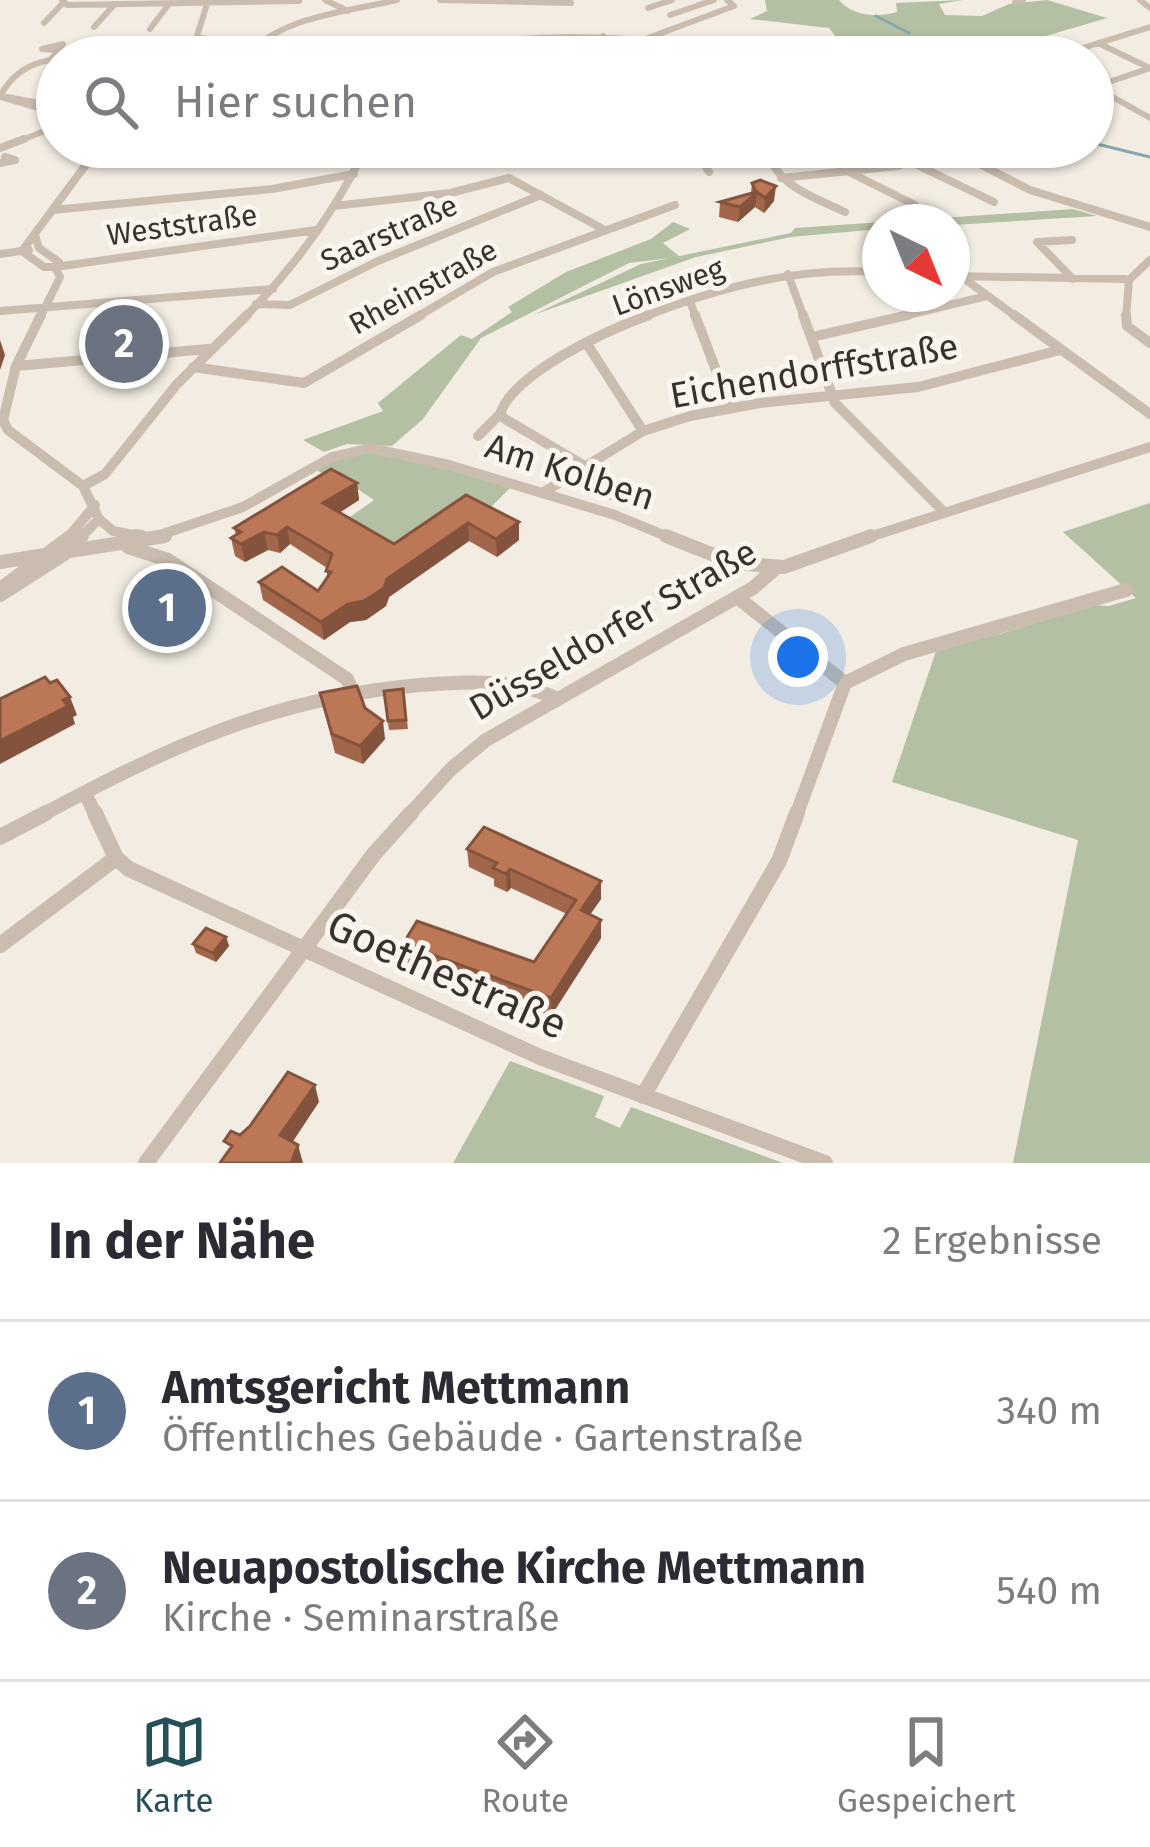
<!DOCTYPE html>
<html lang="de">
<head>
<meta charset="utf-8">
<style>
	body { margin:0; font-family:"Fira Sans",sans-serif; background:#f2f2f3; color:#2b2b33 }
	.compass { position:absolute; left:862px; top:204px; width:108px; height:108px; border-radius:50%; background:#fff; box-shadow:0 3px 9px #0004; rotate:137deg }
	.you { position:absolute; left:798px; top:657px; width:42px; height:42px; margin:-30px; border:9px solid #fff; border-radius:50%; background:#1a73e8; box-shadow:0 0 0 18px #1a73e833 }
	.badge { display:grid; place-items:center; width:78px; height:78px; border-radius:50%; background:#255058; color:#fff; font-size:39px; font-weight:700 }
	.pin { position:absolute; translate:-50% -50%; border:6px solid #fff; box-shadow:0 3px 12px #0006 }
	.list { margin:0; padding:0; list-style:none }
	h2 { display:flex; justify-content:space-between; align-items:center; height:156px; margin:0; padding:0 48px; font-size:51px }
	h2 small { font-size:39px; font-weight:400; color:#7c7c81 }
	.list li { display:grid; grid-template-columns:78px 1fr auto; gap:36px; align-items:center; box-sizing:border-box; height:180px; padding:0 48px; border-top:3px solid #e1e1e2 }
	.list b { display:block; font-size:45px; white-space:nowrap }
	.list p { margin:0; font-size:39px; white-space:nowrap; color:#7c7c81 }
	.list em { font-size:39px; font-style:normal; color:#7c7c81 }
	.icon { flex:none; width:66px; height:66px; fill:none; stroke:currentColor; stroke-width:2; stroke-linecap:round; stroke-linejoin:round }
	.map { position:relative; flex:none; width:1150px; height:1163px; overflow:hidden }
	.search { position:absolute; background:#fff; box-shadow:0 3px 9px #0004; left:36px; right:36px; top:36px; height:132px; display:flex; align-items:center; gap:30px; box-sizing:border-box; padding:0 42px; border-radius:66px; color:#7c7c81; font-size:45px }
	.sheet { height:516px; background:#fff }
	nav { display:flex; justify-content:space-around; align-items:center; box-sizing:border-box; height:168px; border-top:3px solid #e1e1e2; background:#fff; font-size:33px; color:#7c7c81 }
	nav a { display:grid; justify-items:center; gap:6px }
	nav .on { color:#255058 }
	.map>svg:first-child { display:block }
	.green { fill:#b4c0a3 }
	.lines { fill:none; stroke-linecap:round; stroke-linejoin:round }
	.stream { stroke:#84a8ad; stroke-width:3 }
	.minor-far4 { stroke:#cabdaf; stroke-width:6 }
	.minor-far3 { stroke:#cabdaf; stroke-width:8 }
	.minor-far2 { stroke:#cabdaf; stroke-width:10 }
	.minor-far1 { stroke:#cabdaf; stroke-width:14 }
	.minor { stroke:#cabdaf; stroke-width:16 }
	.wall { fill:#a2664b }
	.shaded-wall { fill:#84533d }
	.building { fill:#bc7757; stroke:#84533d; stroke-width:3 }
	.labels { text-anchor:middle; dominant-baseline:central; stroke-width:10; stroke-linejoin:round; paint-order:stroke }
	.far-street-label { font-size:30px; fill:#39312c; stroke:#faf5ef }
	.street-label { font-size:36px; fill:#39312c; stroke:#faf5ef }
	.near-street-label { font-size:42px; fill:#39312c; stroke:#faf5ef }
</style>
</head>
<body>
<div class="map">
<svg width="1150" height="1163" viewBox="0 0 1150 1163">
	<rect width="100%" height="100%" fill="#f2ece2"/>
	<path class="green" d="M765,0H839C852,16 877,18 897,12L896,3L963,0L939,4L945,15L982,16L1009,4L1047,0L1107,18L1012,46L1024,57H852L829,28L750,19L767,11Z
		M1073,209L1097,216L952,225L880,222V229L791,237L696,257L533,315L641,264L791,233L795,228Z
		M673,222L690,229L663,243L680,257L629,263L481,338L423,419L392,446L347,444L324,452L303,440L383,411L378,403L461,335L472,339L512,312L508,307L566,272L651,239Z
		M349,453H392L512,486L487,511L395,556L340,524L374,500L341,478L336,481L316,470Z
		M1150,503V1163H1013L1078,840L892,782L938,645L1000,634L1093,605L1109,606L1136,598L1063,532Z
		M510,1061L604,1096L595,1117L620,1128L631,1107L783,1163H453Z"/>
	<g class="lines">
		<path class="stream" d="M876,16L909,33
			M934,43L964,57
			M1093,143L1150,157"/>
		<path class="minor-far4" d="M62,0L67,5L299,1
			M325,0L348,11
			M440,0L571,3
			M1140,0L1150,8
			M1015,2L1023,0
			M648,8L672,0
			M670,15L714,0
			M44,23L62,4
			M94,27L114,5
			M150,29L169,4
			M197,37L242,46
			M648,38L734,6L727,0
			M1098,43L1150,68
			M424,50L478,57
			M170,57L196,39L208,1
			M244,57C282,16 345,12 397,0
			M393,57C516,30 634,31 758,57
			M592,57L603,36
			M757,57L794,45
			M1054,57L1150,27
			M52,58L63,44L42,49L56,50
			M1093,86L1150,118
			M1094,87L1150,68
			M0,97C18,59 57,56 95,57
			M1,97L42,109L50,105L7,97
			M17,142L57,126"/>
		<path class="minor-far3" d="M631,147V155
			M694,147L709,172
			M767,147C774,186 814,197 845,212
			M855,147L897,166
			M946,147L1030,190L1150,227
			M0,148L24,139
			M0,163L15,160L5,157
			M913,163L994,202
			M849,172L915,205
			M781,178L898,166L950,150
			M334,206L450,193L509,178L603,229
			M53,210L272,189L354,174
			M35,235L39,248L59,262L55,267L60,277L40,318
			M1072,240L1037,242L1073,279
			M22,251L44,267H55L316,230
			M22,251L99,147
			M0,254L29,250
			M788,274L804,318
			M952,276L1125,279
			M962,277L1018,318
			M690,301L696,318
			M256,304L290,305L378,261L541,195
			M0,311L273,289
			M244,318C294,268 336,210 366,147
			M415,318L493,272L675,205
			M641,318C719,287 795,267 880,272
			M895,318L987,296
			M1126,318L1129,280L1150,260"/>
		<path class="minor-far2" d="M41,315L16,366L3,420L8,430L83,486L99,519L79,539
			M695,315L730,407
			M803,315L835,403L942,510
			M1014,315L1150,414
			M1126,315L1127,326L1150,343
			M812,337L908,315
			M587,344L643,431
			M16,366L208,349
			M193,367L304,383L421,315
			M478,436L500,414
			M585,466L505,419L500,414C514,372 608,330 649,315
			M83,486L105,474L177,384L247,315
			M544,492L643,431L690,416L760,403L918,387L1060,350
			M99,519L113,531L142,537
			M67,539L95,505
			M148,539L243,507L332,457L370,448L449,465L615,515L673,539
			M863,539L1150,447"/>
		<path class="minor-far1" d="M135,536L142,537
			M666,536L734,563L784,567L871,536
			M128,547L168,560L347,679L354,695
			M0,562L165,536
			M3,587L71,536
			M0,595L64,554L82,536
			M737,597L845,683
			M845,683L904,654L1126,590
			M85,793L96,816
			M40,816C169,747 272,698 420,685C467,681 512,679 556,698
			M408,816L451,769L486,740L753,588L776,568
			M796,816L845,683"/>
		<path class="minor" d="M95,813L116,858L129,869L540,1057L825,1163
			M0,837L46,813
			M0,945L116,858
			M643,1096L779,861L797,813
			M146,1163L374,854L411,813"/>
	</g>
	<path class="wall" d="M397,147H463V150L446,167L398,160Z
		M752,183L774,201L764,213L755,207L738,222L719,217L720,202L751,193Z
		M115,319L131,334L129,346L117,347L112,331Z
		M357,483L359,500L339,513L394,544L466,495L519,540L497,557L469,541L389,597L386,606L366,620L350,622L324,640L263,600L259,582L318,591L327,578V568L290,544L280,553L268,550L245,562L235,556L231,538L236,535L234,528Z
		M588,484L637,496L629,505L588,493Z
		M403,689L408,729L389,730L384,691Z
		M320,693L365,708L385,739L363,764L335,753Z
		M467,849L601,881V899L590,914L601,920V938L551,1016L406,962L403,944L534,962L567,914L511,888L507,892L494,886V879L469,867Z
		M226,937L229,946L216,962L196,953L193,944Z"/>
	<path class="shaded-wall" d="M450,147H463V150L446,167L445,152Z
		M776,186L774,201L764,213L765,198Z
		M757,192L755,207L738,222L740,207Z
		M127,318L131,334L129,346L125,330Z
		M0,340L5,355L0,370Z
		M357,483L359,500L326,521L323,503Z
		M637,487V496L629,505L630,497Z
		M519,522V540L497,557L496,539Z
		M468,523L469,541L389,597L386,606L366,620L350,622L324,640L321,622Z
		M287,527L290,544L280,553L277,535Z
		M264,532L268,550L245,562L241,544Z
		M70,697L77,715L73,717L75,724L0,764V741Z
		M383,721L385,739L363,764L360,746Z
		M510,869L511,888L507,892L506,874Z
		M601,881V899L581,928V910Z
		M601,920V938L551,1016V998Z
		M226,937L229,946L216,962L213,953Z
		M315,1085L319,1102L286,1152L280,1135Z
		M298,1145L303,1163H291Z"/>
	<path class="building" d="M409,147H450L445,152Z
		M760,180L776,186L765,198L757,192L740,207L720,202L756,192L752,183Z
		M127,318L125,330L112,331L115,319Z
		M331,469L357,483L323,503L394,544L466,495L519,522L496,539L468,523L387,579L384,588L364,601L348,604L321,622L259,582L282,567L318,591L331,572L326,571L332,554L287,527L277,535L264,532L241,544L231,538L241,532L234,528Z
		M596,474L637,487L630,497L588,484Z
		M45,677L50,683L57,680L70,697L63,700L68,706L0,741V699Z
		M357,686L365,708L383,721L360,746L332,734L320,693Z
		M403,689L406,720L388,721L384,691Z
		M484,827L601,881L581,910L601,920L551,998L403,944L417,921L534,962L576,900L510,869L506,874L493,868L497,863L467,849Z
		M206,928L226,937L213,953L193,944Z
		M288,1072L315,1085L280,1135L298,1145L291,1163H220L232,1146L224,1141L231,1131L240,1135L250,1126Z"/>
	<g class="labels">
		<g class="far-street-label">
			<text transform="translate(182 225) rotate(-8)">Weststraße</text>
			<text transform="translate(389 233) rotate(-24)">Saarstraße</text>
			<text transform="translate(423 287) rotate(-29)">Rheinstraße</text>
			<text transform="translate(668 287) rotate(-20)">Lönsweg</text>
		</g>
		<g class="street-label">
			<text transform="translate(814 371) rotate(-10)">Eichendorffstraße</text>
			<text transform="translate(570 472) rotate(18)">Am Kolben</text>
			<text transform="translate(613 630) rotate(-30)">Düsseldorfer Straße</text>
		</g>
		<g class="near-street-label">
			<text transform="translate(447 975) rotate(24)">Goethestraße</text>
		</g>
	</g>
</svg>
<svg class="compass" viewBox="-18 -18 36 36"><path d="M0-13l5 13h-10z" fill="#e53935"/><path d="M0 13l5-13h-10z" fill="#7c7c81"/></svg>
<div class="you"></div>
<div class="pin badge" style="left:167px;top:608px;background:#5c6f8a">1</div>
<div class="pin badge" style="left:124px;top:344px;background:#6b7280">2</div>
<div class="search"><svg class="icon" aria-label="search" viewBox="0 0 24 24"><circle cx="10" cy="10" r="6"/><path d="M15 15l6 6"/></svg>Hier suchen</div>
</div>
<section class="sheet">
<h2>In der Nähe<small>2 Ergebnisse</small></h2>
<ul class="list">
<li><span class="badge" style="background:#5c6f8a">1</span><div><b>Amtsgericht Mettmann</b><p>Öffentliches Gebäude · Gartenstraße</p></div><em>340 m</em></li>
<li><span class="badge" style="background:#6b7280">2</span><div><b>Neuapostolische Kirche Mettmann</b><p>Kirche · Seminarstraße</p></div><em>540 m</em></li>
</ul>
</section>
<nav>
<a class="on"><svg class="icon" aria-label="map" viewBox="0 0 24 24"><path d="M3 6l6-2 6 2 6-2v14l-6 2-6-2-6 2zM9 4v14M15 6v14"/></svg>Karte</a>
<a><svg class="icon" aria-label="directions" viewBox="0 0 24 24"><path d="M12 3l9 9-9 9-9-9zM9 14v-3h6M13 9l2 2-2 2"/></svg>Route</a>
<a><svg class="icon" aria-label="saved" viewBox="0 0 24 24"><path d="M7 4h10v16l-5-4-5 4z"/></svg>Gespeichert</a>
</nav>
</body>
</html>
